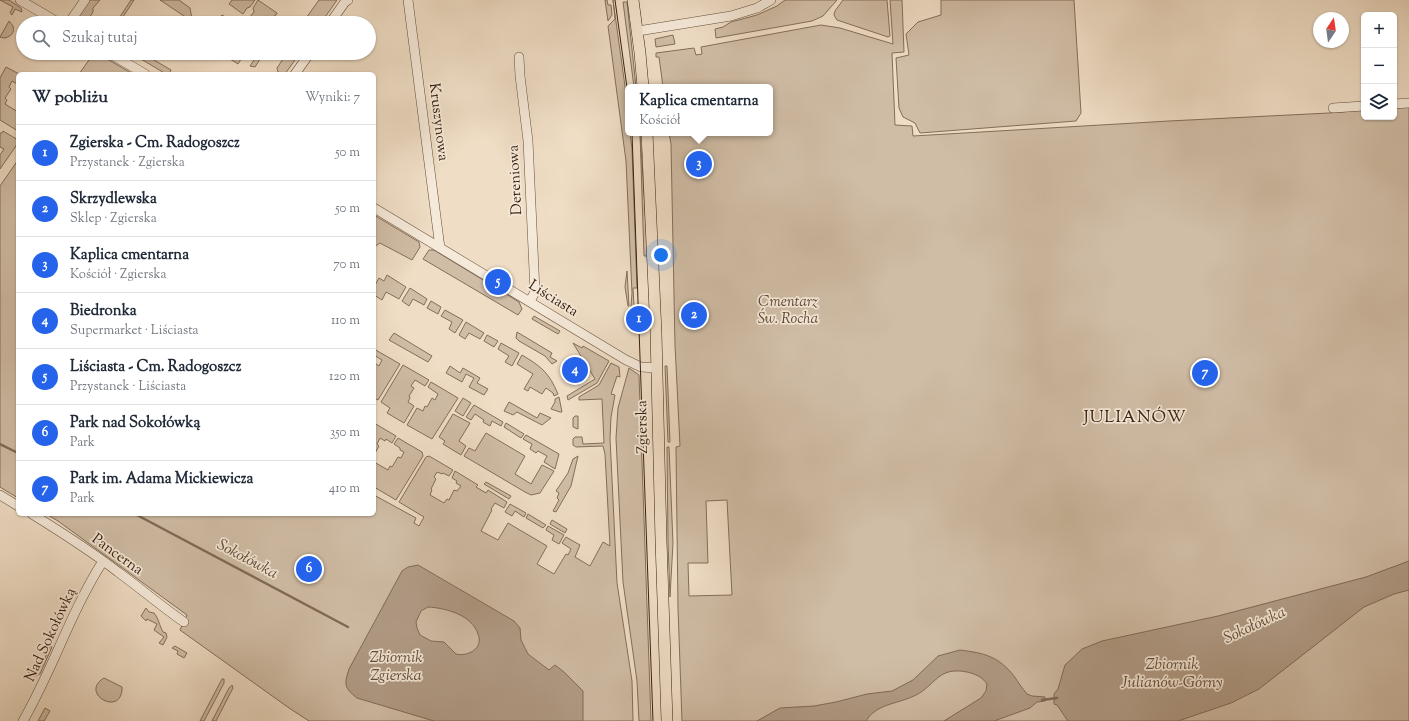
<!DOCTYPE html>
<html lang="pl">
<head>
<meta charset="utf-8">
<style>
	body { margin:0; font-family:"Sorts Mill Goudy",serif; background:#f6f6f7; color:#1f2937 }
	.controls { position:absolute; right:12px; top:12px; display:grid; overflow:hidden; border-radius:6px; box-shadow:0 1px 3px #0004 }
	.controls button { width:36px; height:36px; display:grid; place-items:center; padding:0; border:0; border-bottom:1px solid #e0e1e3; background:#fff; color:#1f2937; font:20px sans-serif }
	.compass { position:absolute; left:1313px; top:12px; width:36px; height:36px; border-radius:50%; background:#fff; box-shadow:0 1px 3px #0004; rotate:13deg }
	.you { position:absolute; left:661px; top:255px; width:14px; height:14px; margin:-10px; border:3px solid #fff; border-radius:50%; background:#1a73e8; box-shadow:0 0 0 6px #1a73e833 }
	.badge { display:grid; place-items:center; width:26px; height:26px; border-radius:50%; background:#2563eb; color:#fff; font-size:13px; font-weight:700 }
	.pin { position:absolute; translate:-50% -50%; border:2px solid #fff; box-shadow:0 1px 4px #0006 }
	.popup { position:absolute; left:625px; top:84px; width:148px; height:52px; box-sizing:border-box; display:grid; place-content:center; border-radius:6px; background:#fff; filter:drop-shadow(0 1px 3px #0005); font-size:13px; white-space:nowrap; color:#747a83 }
	.popup b { font-size:15px; color:#1f2937 }
	.popup::after { content:''; position:absolute; left:50%; top:100%; margin-left:-8px; border:8px solid transparent; border-top-color:#fff }
	.list { margin:0; padding:0; list-style:none }
	h2 { display:flex; justify-content:space-between; align-items:center; height:52px; margin:0; padding:0 16px; font-size:17px }
	h2 small { font-size:13px; font-weight:400; color:#747a83 }
	.list li { display:grid; grid-template-columns:26px 1fr auto; gap:12px; align-items:center; box-sizing:border-box; height:56px; padding:0 16px; border-top:1px solid #e0e1e3 }
	.list b { display:block; font-size:15px; white-space:nowrap }
	.list p { margin:0; font-size:13px; white-space:nowrap; color:#747a83 }
	.list em { font-size:13px; font-style:normal; color:#747a83 }
	.icon { flex:none; width:22px; height:22px; fill:none; stroke:currentColor; stroke-width:2; stroke-linecap:round; stroke-linejoin:round }
	.map { position:relative; flex:none; width:1409px; height:721px; overflow:hidden }
	.search { position:absolute; background:#fff; box-shadow:0 1px 3px #0004; left:16px; top:16px; width:360px; height:44px; display:flex; align-items:center; gap:10px; box-sizing:border-box; padding:0 14px; border-radius:22px; color:#747a83; font-size:15px }
	.panel { position:absolute; background:#fff; box-shadow:0 1px 3px #0004; left:16px; top:72px; width:360px; height:444px; border-radius:6px }
	.map>svg:first-child { display:block }
	.green { fill:#d0bda6; stroke:#846e5a; fill-rule:evenodd }
	.water { fill:#b19c87; stroke:#816a57; fill-rule:evenodd }
	.lines { fill:none; stroke-linecap:round; stroke-linejoin:round }
	.stream { stroke:#816a57; stroke-width:2.5 }
	.minor-casing { stroke:#664e3c; stroke-width:10 }
	.major-casing { stroke:#391f0e; stroke-width:12 }
	.minor { stroke:#f5e9d9; stroke-width:9 }
	.major { stroke:#efddc5; stroke-width:11 }
	.tram { stroke:#391f0e; stroke-width:1 }
	.labels { text-anchor:middle; dominant-baseline:central; stroke-width:3.5; stroke-linejoin:round; paint-order:stroke }
	.street-label { font-size:15px; fill:#391f0e; stroke:#f5e9d9 }
	.park-label { font-size:15px; font-style:italic; fill:#5f4634; stroke:#f5e9d9 }
	.water-label { font-size:16px; font-style:italic; fill:#634b38; stroke:#f5e9d9 }
	.quarter-label { font-size:17px; letter-spacing:1px; fill:#391f0e; stroke:#f5e9d9 }
</style>
</head>
<body>
<div class="map">
<svg width="1409" height="721" viewBox="0 0 1409 721">
	<rect width="100%" height="100%" fill="#efddc5"/>
	<filter id="stains"><feTurbulence type="fractalNoise" baseFrequency=".005" numOctaves="4"/><feColorMatrix values="0 0 0 0 .2 0 0 0 0 .09 0 0 0 0 .02 0 0 0 .5 -.17"/></filter>
	<radialGradient id="worn" r=".72"><stop offset=".6" stop-color="#630" stop-opacity="0"/><stop offset="1" stop-color="#630" stop-opacity=".3"/></radialGradient>
	<path class="green" d="M0,0H9L21,8L22,12L15,9L12,15L10,13L13,7Z
		M89,0H100L93,8V12L89,18L95,21L94,23H82L76,19Z
		M131,0H134L119,23H116Z
		M160,0H179L190,8L192,19L191,23H189L190,20Z
		M232,0H255L250,7L247,8L243,14L229,4Z
		M258,0L277,13L276,15H275L272,20H267L266,23H257L249,18L254,12L253,8Z
		M319,0H337L321,23H305L304,21Z
		M605,0H607L608,5H611L612,15L608,21Z
		M613,0L628,108V133H630L632,149L637,288H633L634,307H631L632,293L626,161L608,26L615,19Z
		M785,0H837L823,16L812,21L716,38L715,29L723,27L731,22L757,15L777,6Z
		M843,0H887L890,36L888,37L837,20L834,15L835,11Z
		M890,0H902L904,52L892,53L895,125L912,126L913,136L1169,121L1329,113L1364,110V117H1394V108L1409,107V721H682L678,608L676,447L680,446L675,345L671,144L669,133H770V87H663L659,57H656V53L694,48L696,55L702,54L701,47L821,25L840,28L893,44ZM727,500L732,595L689,596L688,563H708L706,501Z
		M941,0H1074L1081,113L1076,121L920,133L915,123L903,117L899,108L896,58L909,55L906,34L918,22L941,15Z
		M623,2H627L636,87H634Z
		M222,15L232,21L230,23H216Z
		M35,17L48,23H29L32,18Z
		M9,21L13,26C15,33 11,36 5,38L0,37Z
		M673,35L675,44L656,47L655,39Z
		M94,53H97L133,74H79Z
		M131,53H142L171,70L169,74H166Z
		M226,53H245L238,64L222,54Z
		M259,53H264L255,67L250,66Z
		M287,53H300L285,74H281L278,72L277,68Z
		M6,67L19,74L17,84L12,81L9,87L11,89L5,98L7,100L5,104L18,112V131L0,120V78Z
		M3,131L18,140V143L0,169V155L4,149L0,147V133H2Z
		M640,133L648,256H644Z
		M18,160V498L0,487V186Z
		M374,215L419,242L420,247L412,260L380,243L374,247Z
		M429,250H434L519,302L522,309L518,315L423,259Z
		M627,271L629,306H628L625,287Z
		M387,275L406,287L399,299L386,292L382,300L374,295V287L379,278L384,281Z
		M410,288L427,299L424,305L413,299L409,306L402,301Z
		M431,301L441,307L438,314L427,308Z
		M445,310L463,320L455,333L449,329L452,322L441,316Z
		M534,316L560,331L558,334L532,319Z
		M466,322L484,333L480,339L469,333L465,339L459,335Z
		M517,332L552,353L550,357L557,361L552,364L545,356L519,341L516,338Z
		M394,333L432,356L428,362L389,340Z
		M487,335L498,341L494,347L484,341Z
		M501,343L519,353L512,366L505,362L509,356L498,349Z
		M573,343L582,348L583,346L609,361L597,383L568,400L567,396L595,379Z
		M374,349L400,364L378,400L374,398V368L376,364L379,366L382,360L374,355Z
		M522,355C542,367 549,373 558,394L554,396L553,393L546,388L542,394L530,387L528,391L524,389L533,374L517,364Z
		M611,363L619,367L620,377L617,376L611,394L615,395L611,417L610,438L617,583L632,681L633,721H309L289,708L180,630L187,615L58,521L46,514H374V495L416,518L414,523L419,526L424,517L399,502L426,457L429,456L453,470L449,476L443,473L442,474L437,472L434,477L436,479L431,489L432,490L430,495L444,503L447,499L449,500L454,490L457,491L461,486L456,483L457,481L452,478L455,471L478,485L476,487L486,493L488,490L507,502L504,508L495,503L491,509L492,510L481,531L498,540L508,523L547,546L537,564L554,574L566,554L568,555L571,549L562,543L566,537L580,545L575,557L590,566L603,542L610,546L605,454L603,446L576,447L573,445V439L575,437H582L583,444L604,443L602,399L579,400V397L599,385Z
		M403,365L429,380L425,386L415,380L411,386L414,388L409,396L410,398L408,402L414,406L404,423L387,413L390,408L381,402Z
		M450,366L460,373L463,368L480,378L477,383L488,389L484,395L469,387L474,378L466,374L462,382L446,373Z
		M665,366H667L670,442H668Z
		M629,368L639,375L651,721H639L637,681L623,582L616,438L618,408Z
		M431,382L458,398L432,439L407,425L417,408L423,411L425,406L427,407L432,398L435,400L438,394L428,387Z
		M559,397L562,412H560L551,409L555,402V399Z
		M463,398L471,403L463,416L455,411Z
		M509,402L537,418L540,413L551,418L542,425L517,412L513,415L504,411Z
		M474,405L503,422L501,426L492,421L490,426L483,422L484,420L475,414L471,420L466,417Z
		M453,414L470,423L459,441L466,446L461,455L443,444L445,441L439,437Z
		M575,416H578V429L573,427V418Z
		M374,423L396,436L392,443L386,439L385,441L380,438L377,444L379,446L374,455Z
		M506,423L524,434L521,438L504,427Z
		M486,433L525,456L515,474L531,484L542,465L554,471L540,493L531,495L525,492L464,456L469,448L475,451Z
		M526,435L559,454L555,469L544,462L547,456L538,451L536,453L530,449L532,444L523,439Z
		M398,438L422,452L423,456L396,500L374,487V462L388,470L390,466L392,467L398,457L401,458L404,452L400,450V448L394,444Z
		M667,447H669L673,543L670,597L668,543Z
		M578,456L571,486L556,512L553,511L559,500L557,498L559,493L556,491L568,473L573,459Z
		M486,482L511,496L509,499L484,484Z
		M510,504L526,513L524,517L515,511L512,516L505,512Z
		M528,514L546,525L543,528L526,518Z
		M552,520L567,529L565,533L550,524Z
		M548,526L564,535L559,544L552,540L554,535L546,530Z
		M146,608L149,612L154,613C159,619 159,625 163,632L166,633L167,637L163,645L159,643L164,637L154,630L157,624L147,619L146,621L141,616Z
		M50,646L52,647L40,674L35,676L28,672L29,669L31,670L41,667Z
		M175,646L187,653L184,658L177,654L178,651L172,648Z
		M104,678L122,687C123,718 78,694 104,678Z
		M222,679H224V683L204,721H200Z
		M232,685L233,688L216,721H212L229,688Z
		M45,708L50,711L44,721H38Z"/>
	<path class="water" d="M1409,561V590L1394,594L1364,607L1259,689L1231,703L1178,721H1068L1057,705L1054,704V694L1058,689L1065,665L1082,649L1102,641L1218,616L1366,577Z
		M418,565L514,621L520,628L521,640L528,654L549,670L555,665L564,672L583,691V721H434L357,698C344,688 344,684 349,669L402,571L408,567ZM428,607C446,608 472,615 478,634C484,648 468,657 456,654L444,642L431,641L420,635L417,628L416,622L421,611Z
		M960,650C984,653 998,656 1014,676C1018,682 1022,688 1027,694L1032,696L1045,697V701L1037,702L1030,708L994,721H944L981,698L986,691L987,684C982,677 976,674 967,672C937,666 936,686 914,696C897,704 876,704 866,721H757L780,708L814,706L836,702L867,694L892,691L913,680L938,656Z"/>
	<g class="lines">
		<path class="stream" d="M0,444L18,453
			M135,514L348,627
			M1042,700L1057,698"/>
		<g class="minor-casing">
			<path id="minor" d="M20,0L59,23
				M408,0L440,248
				M69,23L85,0
				M330,23L345,2L348,0
				M638,31L731,16L757,8L771,0
				M109,53L145,74
				M519,57L520,76L528,141L535,292L530,301
				M295,74L310,53
				M1394,104L1409,103
				M1333,108L1364,106
				M374,208L626,360L641,367L657,368
				M0,495L18,506
				M32,514C61,532 91,551 118,572C140,588 161,606 184,622
				M23,721C53,669 71,611 103,561"/>
		</g>
		<g class="major-casing">
			<path id="major" d="M633,0L640,53L643,87
				M647,133L656,333L661,540L667,721"/>
		</g>
		<use href="#minor" class="minor"/>
		<use href="#major" class="major"/>
		<path class="tram" d="M615,0L628,95
			M632,133L653,721"/>
	</g>
	<g class="labels">
		<g class="street-label">
			<text transform="translate(438 122) rotate(83)">Kruszynowa</text>
			<text transform="translate(516 180) rotate(-93)">Dereniowa</text>
			<text transform="translate(553 299) rotate(32)">Liściasta</text>
			<text transform="translate(643 427) rotate(-91)">Zgierska</text>
			<text transform="translate(117 555) rotate(36)">Pancerna</text>
			<text transform="translate(51 635) rotate(-65)">Nad Sokołówką</text>
		</g>
		<g class="park-label">
			<text x="788" y="302">Cmentarz<tspan x="788" dy="17">Św. Rocha</tspan></text>
		</g>
		<g class="water-label">
			<text transform="translate(247 560) rotate(28)">Sokołówka</text>
			<text transform="translate(1255 626) rotate(-25)">Sokołówka</text>
			<text x="396" y="658">Zbiornik<tspan x="396" dy="18">Zgierska</tspan></text>
			<text x="1172" y="665">Zbiornik<tspan x="1172" dy="18">Julianów-Górny</tspan></text>
		</g>
		<g class="quarter-label">
			<text x="1135" y="418">JULIANÓW</text>
		</g>
	</g>
	<rect width="100%" height="100%" filter="url(#stains)"/>
	<rect width="100%" height="100%" fill="url(#worn)"/>
</svg>
<div class="controls">
<button>+</button>
<button>−</button>
<button><svg class="icon" aria-label="layers" viewBox="0 0 24 24"><path d="M12 4l9 5-9 5-9-5zM3 14l9 5 9-5"/></svg></button>
</div>
<svg class="compass" viewBox="-18 -18 36 36"><path d="M0-13l5 13h-10z" fill="#e53935"/><path d="M0 13l5-13h-10z" fill="#747a83"/></svg>
<div class="you"></div>
<div class="pin badge" style="left:639px;top:319px">1</div>
<div class="pin badge" style="left:694px;top:315px">2</div>
<div class="pin badge" style="left:699px;top:164px">3</div>
<div class="popup"><b>Kaplica cmentarna</b>Kościół</div>
<div class="pin badge" style="left:575px;top:370px">4</div>
<div class="pin badge" style="left:498px;top:282px">5</div>
<div class="pin badge" style="left:309px;top:569px">6</div>
<div class="pin badge" style="left:1205px;top:373px">7</div>
<div class="search"><svg class="icon" aria-label="search" viewBox="0 0 24 24"><circle cx="10" cy="10" r="6"/><path d="M15 15l6 6"/></svg>Szukaj tutaj</div>
<section class="panel">
<h2>W pobliżu<small>Wyniki: 7</small></h2>
<ul class="list">
<li><span class="badge">1</span><div><b>Zgierska - Cm. Radogoszcz</b><p>Przystanek · Zgierska</p></div><em>50 m</em></li>
<li><span class="badge">2</span><div><b>Skrzydlewska</b><p>Sklep · Zgierska</p></div><em>50 m</em></li>
<li><span class="badge">3</span><div><b>Kaplica cmentarna</b><p>Kościół · Zgierska</p></div><em>70 m</em></li>
<li><span class="badge">4</span><div><b>Biedronka</b><p>Supermarket · Liściasta</p></div><em>110 m</em></li>
<li><span class="badge">5</span><div><b>Liściasta - Cm. Radogoszcz</b><p>Przystanek · Liściasta</p></div><em>120 m</em></li>
<li><span class="badge">6</span><div><b>Park nad Sokołówką</b><p>Park</p></div><em>350 m</em></li>
<li><span class="badge">7</span><div><b>Park im. Adama Mickiewicza</b><p>Park</p></div><em>410 m</em></li>
</ul>
</section>
</div>
</body>
</html>
